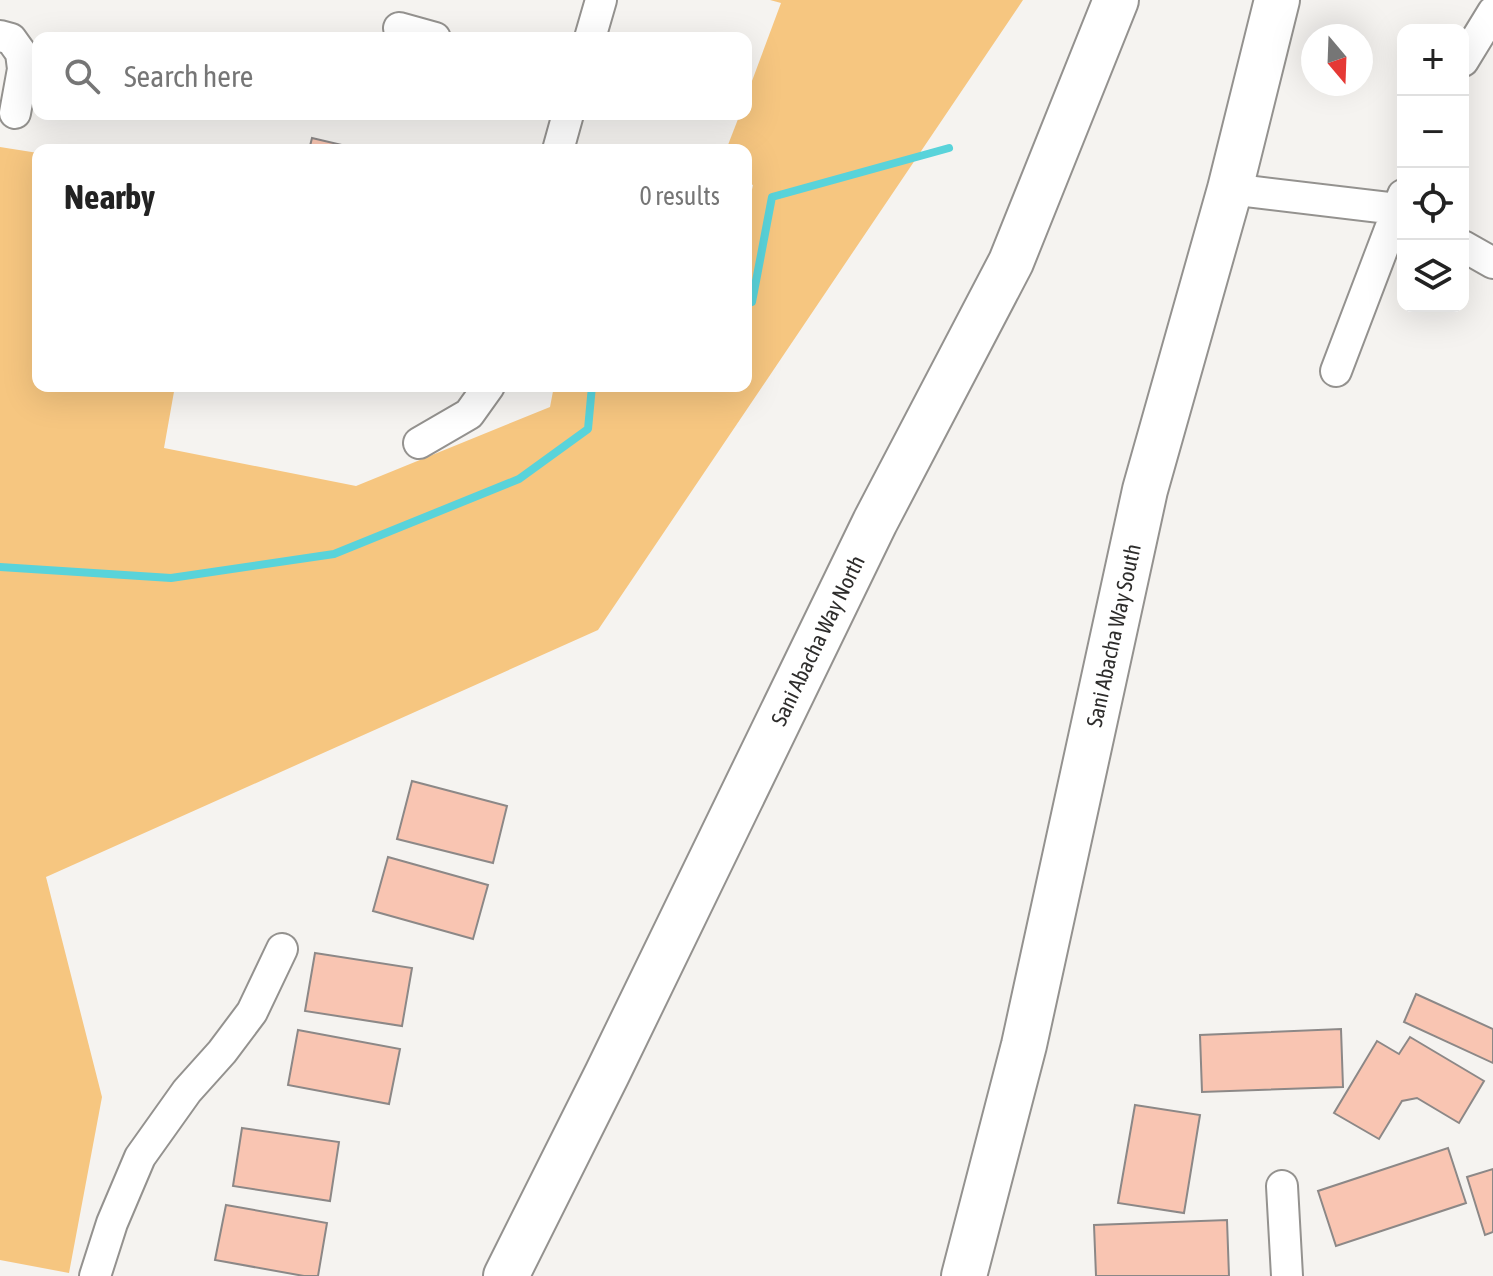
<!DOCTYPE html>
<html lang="en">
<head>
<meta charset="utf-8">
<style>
	body { margin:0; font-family:"Asap Condensed",sans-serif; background:#f6f6f6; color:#222 }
	.controls { position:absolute; right:24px; top:24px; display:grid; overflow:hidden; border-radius:16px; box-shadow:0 8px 32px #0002 }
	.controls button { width:72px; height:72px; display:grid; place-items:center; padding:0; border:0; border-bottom:2px solid #e0e0e0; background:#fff; color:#222; font:40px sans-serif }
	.compass { position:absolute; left:1301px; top:24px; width:72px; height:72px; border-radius:50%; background:#fff; box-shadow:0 8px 32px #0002; rotate:161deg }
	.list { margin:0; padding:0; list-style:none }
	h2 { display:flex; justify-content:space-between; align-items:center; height:104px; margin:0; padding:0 32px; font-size:34px }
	h2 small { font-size:26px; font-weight:400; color:#767676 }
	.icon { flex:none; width:44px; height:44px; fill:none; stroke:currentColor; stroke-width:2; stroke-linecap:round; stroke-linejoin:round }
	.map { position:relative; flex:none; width:1493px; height:1276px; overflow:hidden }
	.search { position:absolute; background:#fff; box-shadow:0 8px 32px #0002; left:32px; top:32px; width:720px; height:88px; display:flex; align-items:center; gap:20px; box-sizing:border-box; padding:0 28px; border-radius:16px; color:#767676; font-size:30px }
	.panel { position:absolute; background:#fff; box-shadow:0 8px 32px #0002; left:32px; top:144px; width:720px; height:248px; border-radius:16px }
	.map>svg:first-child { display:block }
	.green { fill:#f6c680 }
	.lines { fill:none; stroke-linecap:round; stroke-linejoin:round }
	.stream { stroke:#59d3da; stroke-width:8 }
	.building { fill:#f9c5b2; stroke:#8c8887; stroke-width:2 }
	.minor-casing { stroke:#94928f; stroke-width:34 }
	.highway-casing { stroke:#94928f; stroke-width:48 }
	.minor { stroke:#fff; stroke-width:30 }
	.highway { stroke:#fff; stroke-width:44 }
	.labels { text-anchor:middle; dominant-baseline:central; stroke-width:6; stroke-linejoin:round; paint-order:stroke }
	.street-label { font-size:22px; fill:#2e2d2c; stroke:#f5f3f0 }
</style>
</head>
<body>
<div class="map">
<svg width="1493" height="1276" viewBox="0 0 1493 1276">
	<rect width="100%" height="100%" fill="#f5f3f0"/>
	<path class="green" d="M770,0H1023L598,630L46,877L102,1097L69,1273L0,1260V147L38,153V386H175L164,448L356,486L550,407L554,386H746V218L753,185L746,182V150H726L740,114H746V97L781,3Z"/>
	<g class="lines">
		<path class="stream" d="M746,304L752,302L772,197L949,148
			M0,567L171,578L334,554L519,479L588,429L592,386"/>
	</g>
	<path class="building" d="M312,138L363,150H309Z
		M412,781L507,806L493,863L397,839Z
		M388,857L488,885L473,939L373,911Z
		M315,953L412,968L402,1026L305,1011Z
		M1416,994L1493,1029V1063L1404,1022Z
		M1341,1029L1343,1087L1202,1092L1200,1035Z
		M298,1030L400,1049L389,1104L288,1085Z
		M1410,1037L1484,1081L1459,1123L1417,1098L1402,1101L1379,1139L1334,1113L1377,1041L1399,1054Z
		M1135,1105L1200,1115L1184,1213L1118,1203Z
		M242,1128L339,1142L330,1201L233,1186Z
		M1448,1148L1466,1203L1336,1246L1318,1191Z
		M1493,1169V1232L1485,1235L1467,1177Z
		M226,1205L327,1223L318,1276H304L215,1260Z
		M1227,1220L1229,1276H1096L1094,1225Z"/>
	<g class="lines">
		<g class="minor-casing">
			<path id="minor" d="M399,28L435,38
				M0,36L11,39L21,53L23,69L15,113
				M590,38L601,0
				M1463,61L1493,12
				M558,150L568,114
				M1230,189L1397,209L1403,212
				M1463,246L1493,263
				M1336,371L1403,195
				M419,443L469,414L489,386
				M1282,1186L1287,1276
				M95,1276L112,1223L140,1157L187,1091L222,1052L252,1012L282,949"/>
		</g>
		<g class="highway-casing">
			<g id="highway">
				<path id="s1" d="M506,1276L607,1074L875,522L1011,262L1116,0"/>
				<path id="s2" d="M964,1276L1024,1045L1145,490L1230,189L1277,0"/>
			</g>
		</g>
		<use href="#minor" class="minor"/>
		<use href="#highway" class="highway"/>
	</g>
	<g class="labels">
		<g class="street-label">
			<text stroke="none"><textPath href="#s2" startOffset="658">Sani Abacha Way South</textPath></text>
			<text stroke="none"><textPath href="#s1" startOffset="708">Sani Abacha Way North</textPath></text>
		</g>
	</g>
</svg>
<div class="controls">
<button>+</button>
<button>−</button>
<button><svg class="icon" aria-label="locate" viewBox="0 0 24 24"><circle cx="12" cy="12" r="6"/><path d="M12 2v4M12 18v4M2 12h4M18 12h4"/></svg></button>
<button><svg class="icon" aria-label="layers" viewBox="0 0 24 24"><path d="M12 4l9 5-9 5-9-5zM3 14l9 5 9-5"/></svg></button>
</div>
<svg class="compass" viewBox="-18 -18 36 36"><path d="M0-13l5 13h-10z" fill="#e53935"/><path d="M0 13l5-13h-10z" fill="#767676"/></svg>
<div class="search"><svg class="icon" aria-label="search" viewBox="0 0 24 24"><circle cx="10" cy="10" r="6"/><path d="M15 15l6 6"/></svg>Search here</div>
<section class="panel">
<h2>Nearby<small>0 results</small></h2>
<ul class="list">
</ul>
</section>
</div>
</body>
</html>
